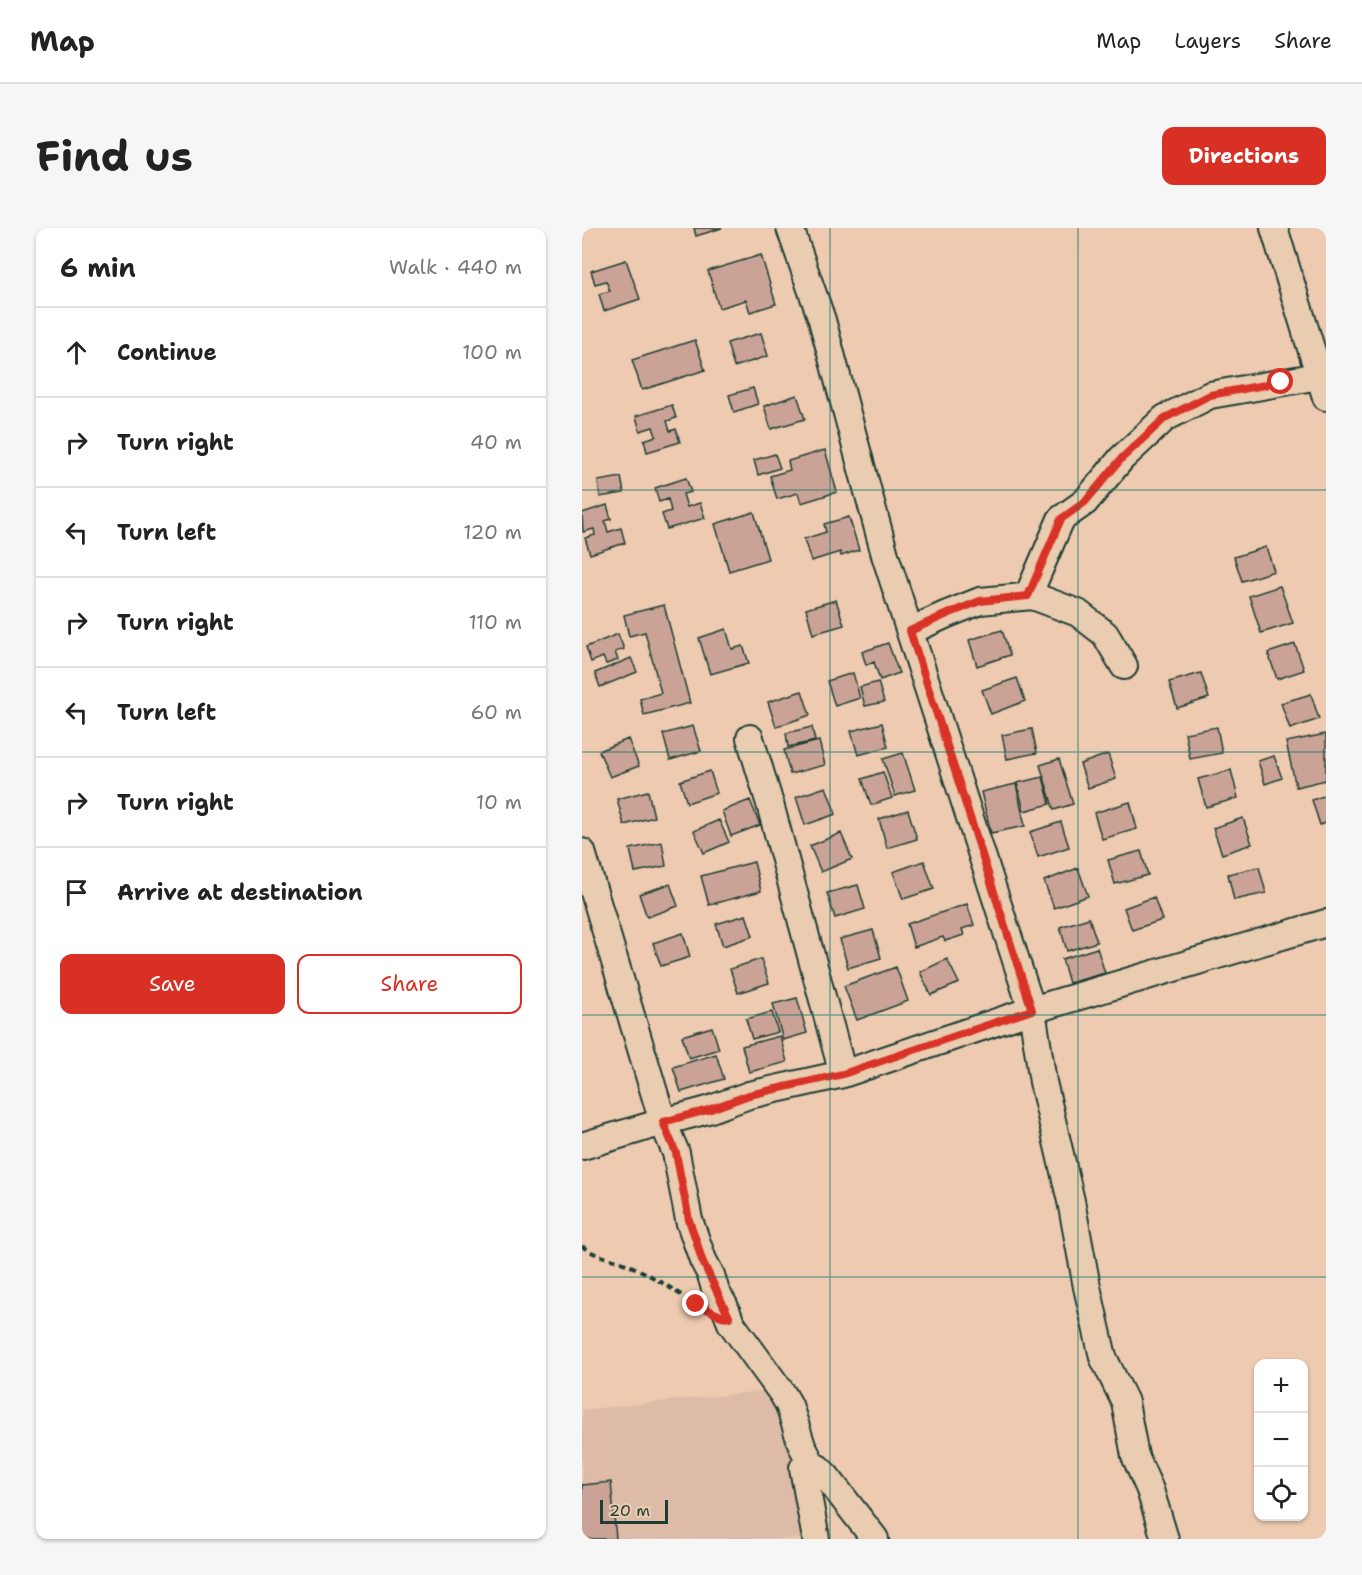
<!DOCTYPE html>
<html lang="en">
<head>
<meta charset="utf-8">
<style>
	body { margin:0; font-family:"Shantell Sans",sans-serif; background:#f6f6f6; color:#222 }
	.controls { position:absolute; right:18px; bottom:18px; display:grid; overflow:hidden; border-radius:12px; box-shadow:0 2px 4px #0004 }
	.controls button { width:54px; height:54px; display:grid; place-items:center; padding:0; border:0; border-bottom:2px solid #e0e0e0; background:#fff; color:#222; font:30px sans-serif }
	.scale { position:absolute; left:18px; bottom:15px; width:68px; box-sizing:border-box; padding-left:6px; border:3px solid #1f3d34; border-top:0; font-size:16px; line-height:21px; white-space:nowrap; color:#1f3d34; -webkit-text-stroke:4px #eaccb0; paint-order:stroke }
	.stop { position:absolute; width:18px; height:18px; margin:-14px; border:4px solid #d93025; border-radius:50%; background:#fff }
	.stop.end { background:#d93025; border-color:#fff; box-shadow:0 2px 6px #0008 }
	.list { margin:0; padding:0; list-style:none }
	h2 { display:flex; justify-content:space-between; align-items:center; height:78px; margin:0; padding:0 24px; font-size:26px }
	h2 small { font-size:20px; font-weight:400; color:#767676 }
	.list li { display:grid; grid-template-columns:39px 1fr auto; gap:18px; align-items:center; box-sizing:border-box; height:90px; padding:0 24px; border-top:2px solid #e0e0e0 }
	.list b { display:block; font-size:22px; white-space:nowrap }
	.list em { font-size:20px; font-style:normal; color:#767676 }
	.actions { display:flex; gap:12px; padding:18px 24px }
	.actions a { flex:1; padding:14px 0; border:2px solid #d93025; border-radius:12px; text-align:center; font-size:21px; color:#d93025 }
	.actions .main { background:#d93025; color:#fff }
	.icon { flex:none; width:33px; height:33px; fill:none; stroke:currentColor; stroke-width:2; stroke-linecap:round; stroke-linejoin:round }
	.map { position:relative; flex:none; width:744px; height:1311px; overflow:hidden; border-radius:12px }
	header { display:flex; align-items:center; gap:36px; box-sizing:border-box; height:84px; padding:0 30px; background:#fff; border-bottom:2px solid #e0e0e0 }
	header strong { font-size:28px }
	nav { display:flex; gap:33px; margin-inline-start:auto; font-size:21px }
	.intro { display:flex; align-items:center; justify-content:space-between; box-sizing:border-box; height:144px; padding:0 36px }
	h1 { margin:0; font-size:42px }
	.button { padding:15px 27px; border-radius:12px; background:#d93025; color:#fff; font-size:21px; font-weight:700 }
	main { display:flex; gap:36px; padding:0 36px }
	aside { flex:1; background:#fff; border-radius:12px; box-shadow:0 2px 4px #0004 }
	.map>svg:first-child { display:block }
	.built { fill:#debba6 }
	.building { fill:#caa396; stroke:#1f3d34; stroke-width:1.5 }
	.lines { fill:none; stroke-linecap:round; stroke-linejoin:round }
	.minor-casing { stroke:#1f3d34; stroke-width:30 }
	.path { stroke:#1f3d34; stroke-width:4; stroke-dasharray:6 4.5; stroke-linecap:butt }
	.minor { stroke:#eaccb0; stroke-width:26 }
	.route { stroke:#d93025; stroke-width:8 }
	.grid { fill:none; stroke:#0f766e; stroke-width:1.5; stroke-opacity:0.55 }
</style>
</head>
<body>
<header>
<strong>Map</strong>
<nav><a>Map</a><a>Layers</a><a>Share</a></nav>
</header>
<div class="intro"><h1>Find us</h1><a class="button">Directions</a></div>
<main>
<aside>
<h2>6 min<small>Walk · 440 m</small></h2>
<ul class="list">
<li><svg class="icon" aria-label="ahead" viewBox="0 0 24 24"><path d="M12 20V5M6 11l6-6 6 6"/></svg><div><b>Continue</b></div><em>100 m</em></li>
<li><svg class="icon" aria-label="right" viewBox="0 0 24 24"><path d="M7 20v-9h11M14 6l5 5-5 5"/></svg><div><b>Turn right</b></div><em>40 m</em></li>
<li><svg class="icon" aria-label="left" viewBox="0 0 24 24"><path d="M17 20v-9H6M10 6l-5 5 5 5"/></svg><div><b>Turn left</b></div><em>120 m</em></li>
<li><svg class="icon" aria-label="right" viewBox="0 0 24 24"><path d="M7 20v-9h11M14 6l5 5-5 5"/></svg><div><b>Turn right</b></div><em>110 m</em></li>
<li><svg class="icon" aria-label="left" viewBox="0 0 24 24"><path d="M17 20v-9H6M10 6l-5 5 5 5"/></svg><div><b>Turn left</b></div><em>60 m</em></li>
<li><svg class="icon" aria-label="right" viewBox="0 0 24 24"><path d="M7 20v-9h11M14 6l5 5-5 5"/></svg><div><b>Turn right</b></div><em>10 m</em></li>
<li><svg class="icon" aria-label="arrive" viewBox="0 0 24 24"><path d="M6 21V4h12l-3 4 3 4H6"/></svg><div><b>Arrive at destination</b></div></li>
</ul>
<div class="actions"><a class="main">Save</a><a>Share</a></div>
</aside>
<div class="map">
<svg width="744" height="1311" viewBox="0 0 744 1311">
	<rect width="100%" height="100%" fill="#edcab0"/>
	<filter id="ink" filterUnits="userSpaceOnUse"><feTurbulence type="fractalNoise" baseFrequency=".0167" numOctaves="2"/><feDisplacementMap in="SourceGraphic" scale="12" xChannelSelector="R" yChannelSelector="G"/><feConvolveMatrix kernelMatrix="1 2 1 2 8 2 1 2 1" color-interpolation-filters="sRGB"/></filter>
	<g filter="url(#ink)">
		<path class="built" d="M191,1162L233,1311H0V1182Z"/>
		<path class="building" d="M112,0H140L114,8Z
			M179,27L194,76L168,84L164,72L137,80L126,43Z
			M44,32L58,71L22,83L17,66L28,63L24,53L13,56L9,43Z
			M179,105L186,128L152,139L145,115Z
			M113,112L123,142L60,162L50,132Z
			M171,160L176,176L152,184L147,167Z
			M215,167L223,191L189,201L182,178Z
			M90,177L94,190L85,193L88,203L94,201L98,214L65,224L62,212L74,208L71,199L58,203L54,188Z
			M243,222L255,264L219,275L216,265L195,271L188,248L208,242L206,233Z
			M193,226L198,240L176,247L172,232Z
			M39,249L42,265L18,269L16,253Z
			M104,250L109,264L101,266L105,279L118,275L123,290L85,301L80,286L89,283L86,271L77,274L73,260Z
			M25,277L29,291L23,293L26,304L39,300L43,315L8,326L3,310L13,307L12,301L1,304L0,285Z
			M172,284L186,331L147,343L133,296Z
			M267,289L277,322L259,328L258,324L229,333L222,311L244,304L242,296Z
			M684,319L692,343L660,353L652,329Z
			M698,358L711,395L679,405L667,368Z
			M254,372L262,397L231,406L224,381Z
			M82,377L108,475L62,487L58,471L79,465L63,404L47,408L42,387Z
			M144,401L150,421L161,418L167,435L128,446L117,410Z
			M420,402L428,427L395,438L387,412Z
			M36,406L42,421L33,424L36,432L24,436L21,429L9,434L4,419Z
			M306,415L317,445L298,452L292,434L284,437L280,424Z
			M713,416L722,442L695,451L686,425Z
			M49,430L55,444L18,459L13,445Z
			M271,445L278,470L253,478L245,453Z
			M619,445L627,470L595,480L587,454Z
			M435,450L443,473L409,486L400,462Z
			M296,454L302,474L283,478L278,459Z
			M220,463L228,487L194,499L186,474Z
			M729,466L737,491L708,501L699,475Z
			M300,495L306,519L276,527L269,503Z
			M111,498L119,523L88,532L81,506Z
			M230,499L233,513L206,519L204,505Z
			M635,499L640,525L608,531L603,505Z
			M450,501L455,525L425,531L420,507Z
			M744,506V552L714,559L704,514Z
			M46,511L57,538L28,549L17,523Z
			M237,513L243,537L208,546L202,522Z
			M321,525L333,562L313,568L301,531Z
			M526,526L534,551L506,560L498,536Z
			M692,528L700,550L683,556L676,533Z
			M477,531L491,576L472,582L458,537Z
			M649,542L656,570L624,579L616,551Z
			M128,543L135,565L105,575L98,553Z
			M301,544L310,570L289,577L280,551Z
			M461,549L468,576L442,583L435,555Z
			M434,556L443,598L409,605L399,564Z
			M244,559L254,586L223,597L214,569Z
			M66,563L72,589L42,597L35,571Z
			M744,567V595L738,597L730,572Z
			M168,572L178,597L149,608L140,583Z
			M548,574L555,601L520,611L512,585Z
			M326,582L335,611L305,620L297,591Z
			M661,590L670,616L640,626L631,600Z
			M137,592L147,614L122,625L112,603Z
			M479,594L487,619L456,629L448,604Z
			M259,605L270,631L239,644L228,618Z
			M80,614L84,638L53,644L48,621Z
			M559,623L566,647L533,656L526,632Z
			M342,633L352,661L321,671L311,644Z
			M172,634L179,663L127,677L119,648Z
			M677,639L684,665L652,672L646,646Z
			M496,640L506,668L472,680L462,653Z
			M88,656L96,678L65,689L57,666Z
			M276,657L283,681L253,690L245,665Z
			M572,669L580,692L550,702L542,680Z
			M385,676L392,697L380,701L382,707L363,713L361,709L332,719L325,696Z
			M164,687L171,708L141,718L134,696Z
			M507,690L515,714L485,723L478,699Z
			M291,702L299,730L266,740L258,711Z
			M101,705L108,729L79,738L71,715Z
			M515,720L523,745L487,755L480,731Z
			M179,731L187,755L156,765L148,741Z
			M365,731L377,755L349,767L338,744Z
			M314,739L326,773L275,792L262,758Z
			M215,770L225,805L201,812L191,776Z
			M190,784L196,804L170,811L164,791Z
			M130,799L137,821L107,830L100,808Z
			M198,808L205,834L167,844L160,818Z
			M134,826L142,851L99,864L91,839Z
			M29,1254L34,1311H0V1257Z"/>
		<g class="lines">
			<g class="minor-casing">
				<path id="minor" d="M208,0L240,92L303,327L450,782L461,854L489,973L505,1059L521,1129L543,1174L553,1228L568,1262L583,1311
					M692,0L744,169
					M446,368L479,291L503,274L540,230L583,190L628,167L737,148L744,149
					M328,403L363,387L398,373L451,368L496,385L523,406L542,438
					M168,510L188,576L261,846
					M0,624L81,894L0,918
					M221,1240L234,1311
					M293,1311L244,1248L236,1240H221L227,1231L220,1218L207,1177L200,1165L149,1095L142,1077L134,1064L129,1047L121,1032L107,992L94,925L81,894L126,882L167,867L261,846L450,782L744,695"/>
			</g>
			<path class="path" d="M0,1018C12,1028 29,1030 44,1036C69,1046 91,1062 113,1076"/>
			<use href="#minor" class="minor"/>
		</g>
	</g>
	<g class="lines" filter="url(#ink)">
		<path class="route" d="M114,1076L139,1088L147,1089L120,1032L114,1012L107,992L94,925L81,894L126,882L167,867L261,846L450,782L328,403L363,387L398,373L446,368L479,291L503,274L540,230L583,190L628,167L699,154"/>
	</g>
	<path class="grid" d="M248,0V1311M496,0V1311M0,262H744M0,524H744M0,787H744M0,1049H744"/>
</svg>
<div class="controls">
<button>+</button>
<button>−</button>
<button><svg class="icon" aria-label="locate" viewBox="0 0 24 24"><circle cx="12" cy="12" r="6"/><path d="M12 2v4M12 18v4M2 12h4M18 12h4"/></svg></button>
</div>
<div class="scale">20 m</div>
<div class="stop" style="left:699px;top:154px"></div>
<div class="stop end" style="left:114px;top:1076px"></div>
</div>
</main>
</body>
</html>
